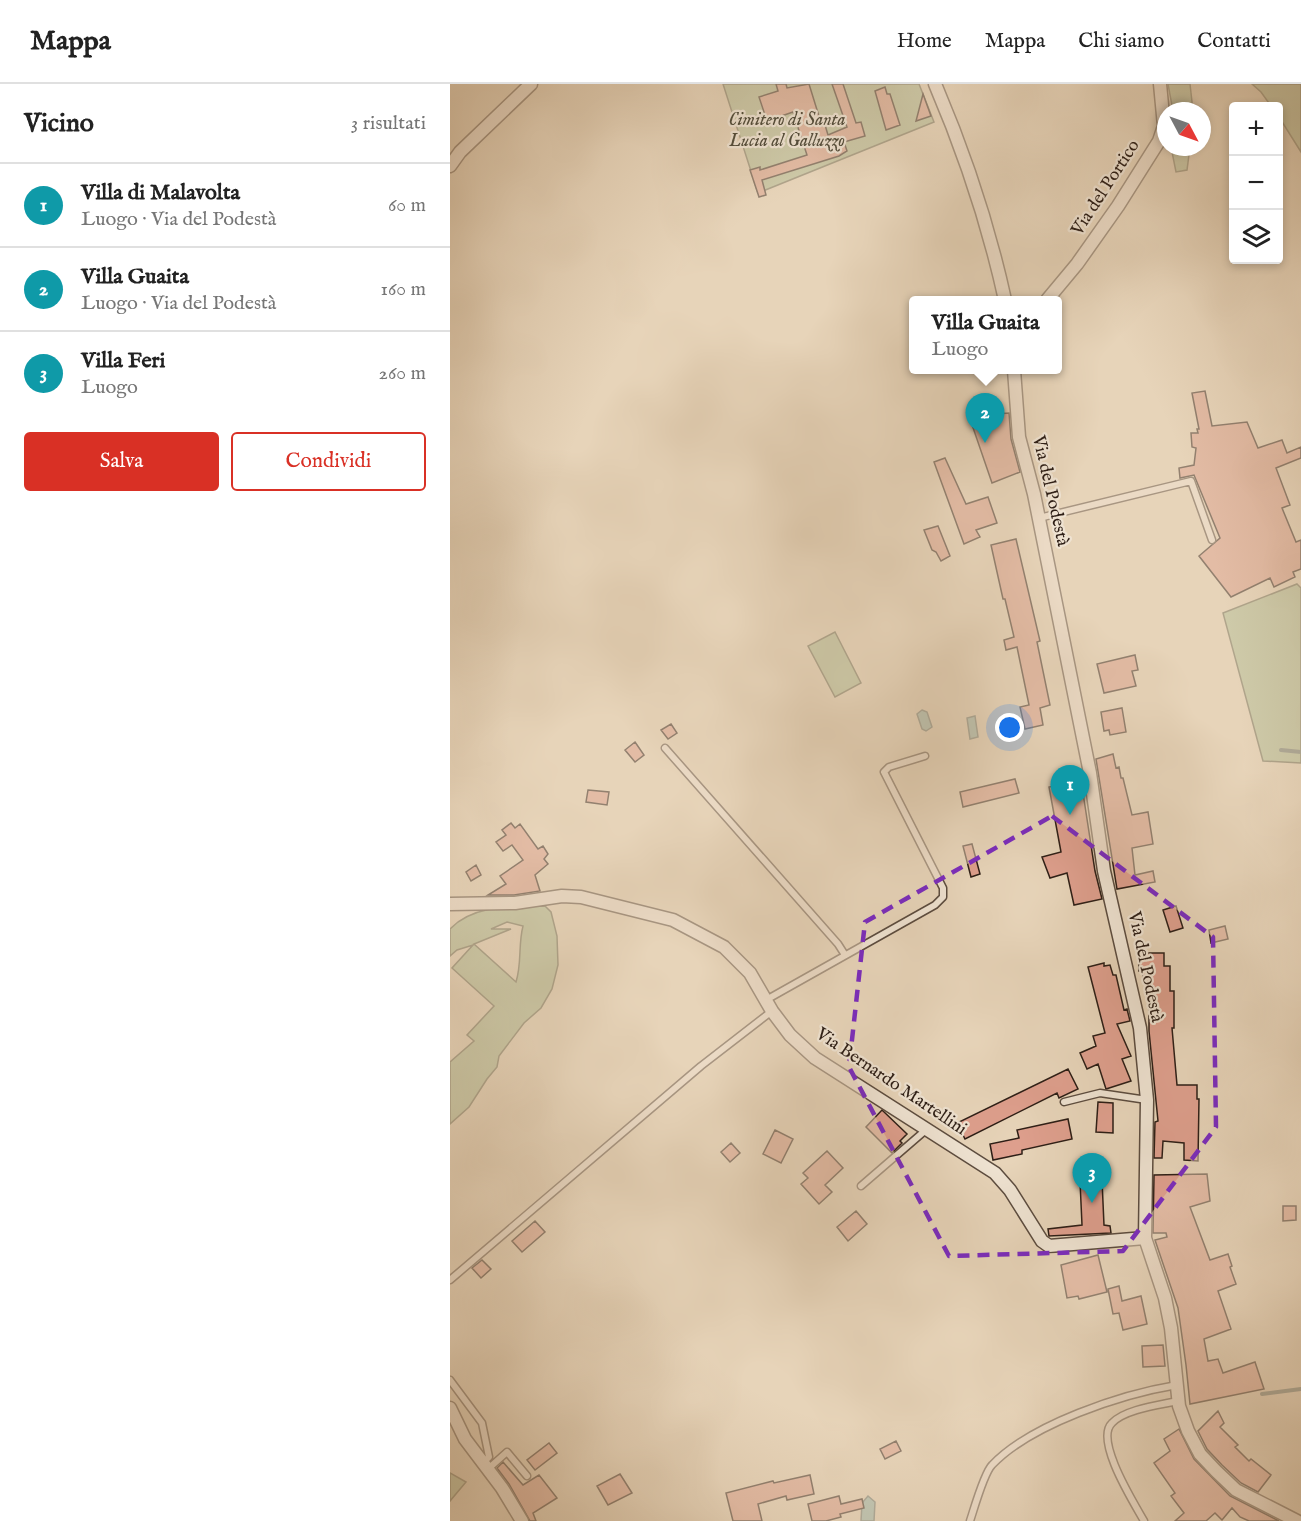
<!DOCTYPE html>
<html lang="it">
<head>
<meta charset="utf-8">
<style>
	body { margin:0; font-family:"IM FELL English",serif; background:#f2f2f2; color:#222 }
	.controls { position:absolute; right:18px; top:18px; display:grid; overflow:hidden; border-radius:6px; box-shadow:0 3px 9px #0003 }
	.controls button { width:54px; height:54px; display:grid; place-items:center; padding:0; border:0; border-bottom:2px solid #e0e0e0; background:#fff; color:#222; font:30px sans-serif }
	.compass { position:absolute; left:707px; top:18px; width:54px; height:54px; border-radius:50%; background:#fff; box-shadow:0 3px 9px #0003; rotate:131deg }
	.you { position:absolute; left:560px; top:644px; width:21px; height:21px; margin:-15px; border:4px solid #fff; border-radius:50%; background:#1a73e8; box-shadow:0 0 0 9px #1a73e833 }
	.badge { display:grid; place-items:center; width:39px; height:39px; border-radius:50%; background:#d93025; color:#fff; font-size:20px; font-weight:700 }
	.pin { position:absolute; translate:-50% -50px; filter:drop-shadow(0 2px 3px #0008) }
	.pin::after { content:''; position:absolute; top:32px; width:21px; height:18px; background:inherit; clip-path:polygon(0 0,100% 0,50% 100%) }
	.popup { position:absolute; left:459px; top:212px; width:153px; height:78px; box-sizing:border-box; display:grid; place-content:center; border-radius:6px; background:#fff; filter:drop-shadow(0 2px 4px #0005); font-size:20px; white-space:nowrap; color:#767676 }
	.popup b { font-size:22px; color:#222 }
	.popup::after { content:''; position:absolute; left:50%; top:100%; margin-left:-12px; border:12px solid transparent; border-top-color:#fff }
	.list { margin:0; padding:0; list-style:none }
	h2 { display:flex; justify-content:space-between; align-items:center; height:78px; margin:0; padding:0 24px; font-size:26px }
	h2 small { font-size:20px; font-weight:400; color:#767676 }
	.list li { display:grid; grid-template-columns:39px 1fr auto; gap:18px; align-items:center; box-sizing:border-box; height:84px; padding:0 24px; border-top:2px solid #e0e0e0 }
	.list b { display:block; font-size:22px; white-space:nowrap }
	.list p { margin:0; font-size:20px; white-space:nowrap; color:#767676 }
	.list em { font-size:20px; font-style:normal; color:#767676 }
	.actions { display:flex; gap:12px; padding:18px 24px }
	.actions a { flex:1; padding:14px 0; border:2px solid #d93025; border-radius:6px; text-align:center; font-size:21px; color:#d93025 }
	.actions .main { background:#d93025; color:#fff }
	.icon { flex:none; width:33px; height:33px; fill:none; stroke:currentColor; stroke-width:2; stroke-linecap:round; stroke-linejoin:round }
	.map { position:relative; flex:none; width:851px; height:1437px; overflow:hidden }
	header { display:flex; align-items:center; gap:36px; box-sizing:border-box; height:84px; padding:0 30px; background:#fff; border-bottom:2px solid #e0e0e0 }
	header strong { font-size:28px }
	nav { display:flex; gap:33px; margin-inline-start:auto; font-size:21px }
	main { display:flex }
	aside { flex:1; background:#fff }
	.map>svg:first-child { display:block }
	.green { fill:#afbe94; stroke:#6e6e55; stroke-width:1.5; fill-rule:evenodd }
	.water { fill:#97b8ae; stroke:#6d7a71; stroke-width:1.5 }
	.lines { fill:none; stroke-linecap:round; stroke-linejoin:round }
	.stream { stroke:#6d7a71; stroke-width:4 }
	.building { fill:#de9f8d; stroke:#2d1e16; stroke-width:1.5 }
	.lane-casing { stroke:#5c4c3f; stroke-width:9 }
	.street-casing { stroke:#5c4c3f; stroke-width:15 }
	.lane { stroke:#efe3d2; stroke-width:6 }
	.street { stroke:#efe3d2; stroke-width:12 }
	.marked { fill:none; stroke:#7b2cbf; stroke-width:4.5; stroke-dasharray:12 8; stroke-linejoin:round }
	.labels { text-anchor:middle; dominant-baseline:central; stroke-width:4.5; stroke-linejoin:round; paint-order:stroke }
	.park-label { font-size:18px; font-style:italic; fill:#544e3c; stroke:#efe3d2 }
	.street-label { font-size:18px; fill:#2d1e16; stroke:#efe3d2 }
</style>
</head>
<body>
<header>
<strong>Mappa</strong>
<nav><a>Home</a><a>Mappa</a><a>Chi siamo</a><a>Contatti</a></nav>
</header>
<main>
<aside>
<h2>Vicino<small>3 risultati</small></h2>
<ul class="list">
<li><span class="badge" style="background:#0f9aa8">1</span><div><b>Villa di Malavolta</b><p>Luogo · Via del Podestà</p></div><em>60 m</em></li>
<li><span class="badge" style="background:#0f9aa8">2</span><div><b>Villa Guaita</b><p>Luogo · Via del Podestà</p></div><em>160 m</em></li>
<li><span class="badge" style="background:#0f9aa8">3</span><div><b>Villa Feri</b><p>Luogo</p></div><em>260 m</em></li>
</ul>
<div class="actions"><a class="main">Salva</a><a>Condividi</a></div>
</aside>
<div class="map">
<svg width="851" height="1437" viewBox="0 0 851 1437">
	<rect width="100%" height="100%" fill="#e7d4b9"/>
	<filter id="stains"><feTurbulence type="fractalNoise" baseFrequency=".00333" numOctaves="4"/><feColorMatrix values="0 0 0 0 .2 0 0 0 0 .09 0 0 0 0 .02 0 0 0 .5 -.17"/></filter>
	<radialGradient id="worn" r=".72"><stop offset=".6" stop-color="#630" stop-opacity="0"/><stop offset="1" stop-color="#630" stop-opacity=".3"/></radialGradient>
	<path class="green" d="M273,0H469L484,38L308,109Z
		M718,0H740L743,27H723Z
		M802,0H851V68L829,33L828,22H821L811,8Z
		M721,63H740L737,86L726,88Z
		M847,500L851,504V679L813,677L773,529Z
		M385,548L411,599L385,613L358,562Z
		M95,822L101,828L107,852L108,881L102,905L91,924L74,939L49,972L47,983L37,995L19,1023L0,1040V978L24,957L17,951L44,922L2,884L23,861L7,866L0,872V845C24,820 63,823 95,822ZM57,838L73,842C68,861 72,879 66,898L24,860L61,845H41Z
		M0,1389L16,1398L0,1417Z"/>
	<path class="water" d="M472,626L477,628L482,643L476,647L472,645L467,630Z
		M525,632L528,653L520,655L517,634Z
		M418,1412L425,1418L424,1437H411L412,1419Z"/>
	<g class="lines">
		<path class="stream" d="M831,666L851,668
			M812,1310L851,1305"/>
	</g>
	<path class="building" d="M326,0H336L337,4L359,0L372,42L375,41L378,51L397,43L382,0H393L406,39L411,38L415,52L394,58L397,67L389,72L312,96L316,111L309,113L300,86L310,83V86L357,71L343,28L317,37L309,13L328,7Z
		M435,3L437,10H440L450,41L436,46L425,7Z
		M473,10L481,32L466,37Z
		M755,307L762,342L797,338L808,364L832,356L837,369L851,363V374L826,384L840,421L832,424L846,458L851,456V485L843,488L845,493L824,503L820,494L781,513L749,472L770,454L744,391L730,394L729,384L744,381L746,364L742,363L741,349H748L747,345H749L742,309Z
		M559,329L561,355L570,388L542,399L519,332Z
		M495,374L516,420L538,413L547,439L526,446L530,453L514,460L484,378Z
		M488,442L500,472L491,477L486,468L482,466L474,446Z
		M566,455L590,557L587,558L600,621L590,624L593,641L575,645L570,623L579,621L567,563L556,566L554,556L564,553L555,515H553L541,461Z
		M685,571L688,586L682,587L686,602L654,609L647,580Z
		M672,624L676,648L660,651L659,646L654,647L651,628Z
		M221,640L227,649L218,655L211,646Z
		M185,658L194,671L185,678L175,666Z
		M663,670L666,684L669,683L671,694H673L682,731L698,728L703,760L682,764L685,791L703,787L705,798L667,805L646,675Z
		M565,695L569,709L513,723L510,708Z
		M631,696L645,787L652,815L624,821L617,789L600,794L592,773L611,768L599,703Z
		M138,706L159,708L157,721L136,718Z
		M61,739L65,744L70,740L88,765L93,762L98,770L94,775L98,780L85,791L90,807L64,811H38L56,800L50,792L73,776L62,761L53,767L46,758L56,751L52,746Z
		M522,760L530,790L521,793L513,762Z
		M26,781L31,791L21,797L16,788Z
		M726,822L733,844L720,848L713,826Z
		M775,842L778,855L761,859L759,846Z
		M689,869H714V882H720V907H724V944H722L727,1001H747V1015H749L748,1077L734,1076V1059L713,1057L712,1074H704L705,1038L708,1037L699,947V898H693V887H689Z
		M654,879V882L660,881L663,891H666L674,926L677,925L680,937L667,940L681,972L672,975L681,997L656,1005L648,980L637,985L630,969L646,962L643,952L655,949L638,883Z
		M618,985L628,1005L609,1014L607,1009L515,1055L507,1039Z
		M648,1018L663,1019V1049L646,1048Z
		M432,1026L457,1050L450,1057L452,1059L442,1069L416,1043Z
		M618,1035L622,1055L572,1066V1070L543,1076L540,1060L569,1054L567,1046Z
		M325,1046L343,1055L331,1079L313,1070Z
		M281,1059L290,1069L280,1078L271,1068Z
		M377,1067L393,1084L375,1101L382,1108L369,1120L351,1100L358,1094L353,1089Z
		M757,1090L760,1117L740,1123L760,1176L778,1170L782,1182L780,1183L786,1200L768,1207L781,1245L754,1255L758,1277L768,1275L773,1289L805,1278L814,1305L740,1320L736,1281L728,1224L705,1156L717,1153L716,1149H703L704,1091Z
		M652,1096L654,1141L660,1142L661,1149L599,1152L598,1145L632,1141L630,1097Z
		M833,1122H846V1136L833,1137Z
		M406,1127L417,1140L398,1157L387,1143Z
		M85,1137L95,1148L72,1168L62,1157Z
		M648,1171L657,1208L629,1215L628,1212L617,1214L611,1181Z
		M32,1176L41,1185L31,1194L22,1184Z
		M669,1202L672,1217L691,1212L697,1240L673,1246L669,1229L663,1230L658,1205Z
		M713,1261L715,1282L693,1283L692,1262Z
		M768,1327L774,1339L770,1343L788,1361L785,1363L799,1377L801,1375L821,1391L808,1408L791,1399L772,1381L757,1365L748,1347Z
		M729,1345L744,1375L780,1412L829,1437H799L790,1433L782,1424L772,1436L765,1429L756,1437H725L734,1429L721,1412L725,1409L704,1379L720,1367L714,1355Z
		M446,1357L451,1367L435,1375L430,1365Z
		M99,1359L107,1369L85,1386L77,1376Z
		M53,1378L73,1401L89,1391L107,1414L83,1429L86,1437H80L59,1400L47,1384Z
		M170,1390L182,1409L158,1421L147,1402Z
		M360,1391L364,1410L337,1416L336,1412L308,1420L312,1437H283L276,1409L323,1397L324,1399Z
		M389,1412L391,1420L412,1415L414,1424L390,1430L391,1433L376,1437H362L358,1420Z"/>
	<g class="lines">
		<g class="lane-casing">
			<path id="lane" d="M589,434L741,397L762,456
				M215,664L388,860L395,871
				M316,916L485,821L493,813V804L434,688L439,683L475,672
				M614,1018L650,1009L697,1016
				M411,1102L477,1045
				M0,1196L251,982L322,927
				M0,1296L32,1339L39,1373L33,1379
				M38,1385L57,1368L77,1392
				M520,1437C524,1425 534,1389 542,1381C581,1340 672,1310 727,1301
				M694,1437C684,1419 644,1356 662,1339C675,1325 710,1321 728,1317"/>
		</g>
		<g class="street-casing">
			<path id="street" d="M485,0C515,70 539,143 555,216
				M0,82L10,68L81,0
				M597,216L627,180L668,122L709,57L714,42L710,0
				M564,286L569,353L584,410L640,689L654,787L690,944L697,1016L695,1154L715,1214L721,1244L729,1322L738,1347L750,1370L766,1387L786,1406L847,1437
				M0,820L65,819L112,812L131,813L223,836L274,863L300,889L322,927L340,951L365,974L545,1089L560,1106L592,1157L599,1162L695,1154
				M0,1324L15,1355L52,1404L72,1437"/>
		</g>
		<use href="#lane" class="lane"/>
		<use href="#street" class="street"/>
	</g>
	<path d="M0 0H851V1437H0ZM602,732L763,853L766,1043L673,1167L499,1172L399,983L415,838Z" fill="#e7d4b9" fill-opacity=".55" fill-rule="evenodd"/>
	<path class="marked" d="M602,732L763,853L766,1043L673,1167L499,1172L399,983L415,838Z"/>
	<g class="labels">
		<g class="park-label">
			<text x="337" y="36">Cimitero di Santa<tspan x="337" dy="21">Lucia al Galluzzo</tspan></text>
		</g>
		<g class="street-label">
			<text transform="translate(656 104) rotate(-57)">Via del Portico</text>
			<text transform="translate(600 407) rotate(77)">Via del Podestà</text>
			<text transform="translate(695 883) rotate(78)">Via del Podestà</text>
			<text transform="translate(441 998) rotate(34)">Via Bernardo Martellini</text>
		</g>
	</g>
	<rect width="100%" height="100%" filter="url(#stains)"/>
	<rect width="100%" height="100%" fill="url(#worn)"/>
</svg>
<div class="controls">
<button>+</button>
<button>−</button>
<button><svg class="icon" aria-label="layers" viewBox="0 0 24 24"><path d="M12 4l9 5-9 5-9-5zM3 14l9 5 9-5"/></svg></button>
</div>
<svg class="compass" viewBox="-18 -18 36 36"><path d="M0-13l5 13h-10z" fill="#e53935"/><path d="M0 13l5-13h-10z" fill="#767676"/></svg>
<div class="you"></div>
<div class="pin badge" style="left:620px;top:731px;background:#0f9aa8">1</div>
<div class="pin badge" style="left:535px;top:359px;background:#0f9aa8">2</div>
<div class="popup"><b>Villa Guaita</b>Luogo</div>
<div class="pin badge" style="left:642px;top:1119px;background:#0f9aa8">3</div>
</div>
</main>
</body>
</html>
